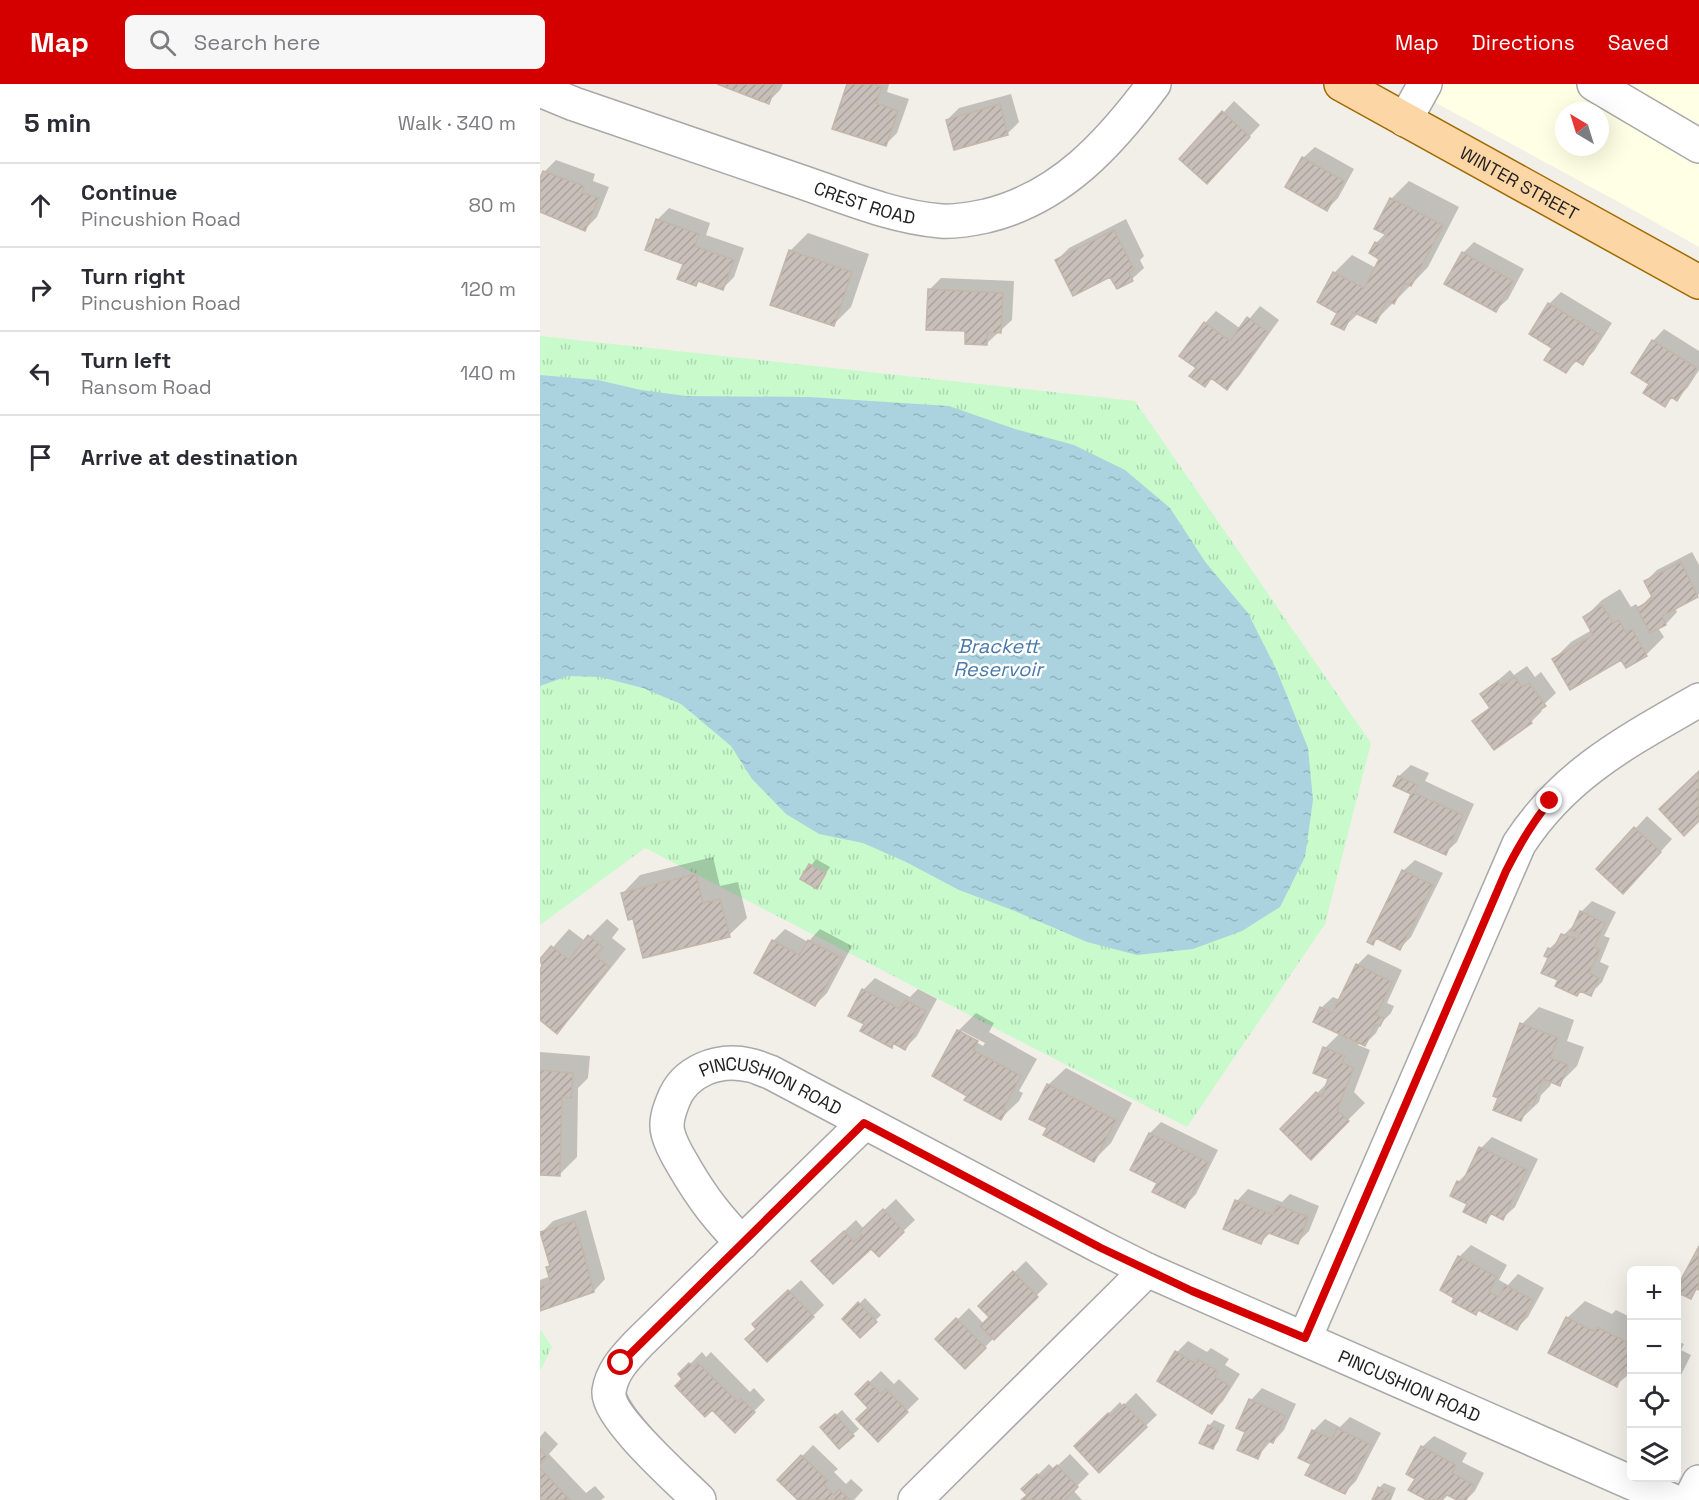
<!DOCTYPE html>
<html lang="en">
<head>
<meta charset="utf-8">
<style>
	body { margin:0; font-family:"Space Grotesk",sans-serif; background:#f7f7f7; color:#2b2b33 }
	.controls { position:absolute; right:18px; bottom:18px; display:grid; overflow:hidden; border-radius:9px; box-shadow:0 6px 24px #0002 }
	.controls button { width:54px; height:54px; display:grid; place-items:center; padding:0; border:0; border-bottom:2px solid #e1e1e2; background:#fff; color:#2b2b33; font:30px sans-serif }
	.compass { position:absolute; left:1015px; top:18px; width:54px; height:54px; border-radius:50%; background:#fff; box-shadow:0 6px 24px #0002; rotate:322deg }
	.stop { position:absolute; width:18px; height:18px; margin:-14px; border:4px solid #d40000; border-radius:50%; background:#fff }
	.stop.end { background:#d40000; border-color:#fff; box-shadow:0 2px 6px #0008 }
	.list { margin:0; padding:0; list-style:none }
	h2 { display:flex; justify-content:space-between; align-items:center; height:78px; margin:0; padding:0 24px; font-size:26px }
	h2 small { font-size:20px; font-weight:400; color:#7c7c81 }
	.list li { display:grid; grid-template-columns:39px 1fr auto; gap:18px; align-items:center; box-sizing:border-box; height:84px; padding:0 24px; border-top:2px solid #e1e1e2 }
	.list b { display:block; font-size:22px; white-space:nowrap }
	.list p { margin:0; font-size:20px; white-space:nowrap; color:#7c7c81 }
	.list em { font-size:20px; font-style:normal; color:#7c7c81 }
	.icon { flex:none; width:33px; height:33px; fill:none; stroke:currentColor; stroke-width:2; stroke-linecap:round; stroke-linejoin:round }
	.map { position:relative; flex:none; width:1159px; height:1416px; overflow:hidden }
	header { display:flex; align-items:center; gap:36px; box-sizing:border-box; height:84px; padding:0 30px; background:#d40000; color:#fff }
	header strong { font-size:28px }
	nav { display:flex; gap:33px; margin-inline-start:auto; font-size:21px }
	.search { width:420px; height:54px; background:#f7f7f7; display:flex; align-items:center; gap:15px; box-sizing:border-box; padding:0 21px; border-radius:9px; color:#7c7c81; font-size:22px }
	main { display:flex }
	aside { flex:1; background:#fff }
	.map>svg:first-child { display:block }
	.education { fill:#ffffe5; fill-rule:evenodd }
	.park { fill:url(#park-tufts) }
	.water { fill:url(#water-ripples) }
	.shadow { fill:#0003; fill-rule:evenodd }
	.building { fill:url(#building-hatch); stroke:#c4b6ab; stroke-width:1.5 }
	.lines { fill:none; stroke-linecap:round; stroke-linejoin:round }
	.minor-casing { stroke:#a9a9a9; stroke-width:36 }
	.major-casing { stroke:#a06b00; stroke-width:36 }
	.minor { stroke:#fff; stroke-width:33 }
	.major { stroke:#fcd6a4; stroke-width:33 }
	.route { stroke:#d40000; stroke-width:8 }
	.labels { text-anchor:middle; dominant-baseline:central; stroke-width:5; stroke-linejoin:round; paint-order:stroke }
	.street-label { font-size:18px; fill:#222; stroke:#fff }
	.water-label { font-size:20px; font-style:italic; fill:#4a7aab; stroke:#fff }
</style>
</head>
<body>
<header>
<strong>Map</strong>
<div class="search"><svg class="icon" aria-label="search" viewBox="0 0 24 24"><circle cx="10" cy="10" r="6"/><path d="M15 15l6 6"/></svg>Search here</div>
<nav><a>Map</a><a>Directions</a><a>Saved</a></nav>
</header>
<main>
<aside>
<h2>5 min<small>Walk · 340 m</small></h2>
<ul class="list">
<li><svg class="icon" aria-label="ahead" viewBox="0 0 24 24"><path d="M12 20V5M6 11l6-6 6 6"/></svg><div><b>Continue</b><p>Pincushion Road</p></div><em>80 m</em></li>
<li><svg class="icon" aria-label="right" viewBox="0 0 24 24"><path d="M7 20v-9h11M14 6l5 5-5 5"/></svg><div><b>Turn right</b><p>Pincushion Road</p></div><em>120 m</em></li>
<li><svg class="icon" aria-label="left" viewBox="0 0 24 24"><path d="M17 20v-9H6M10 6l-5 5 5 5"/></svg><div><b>Turn left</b><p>Ransom Road</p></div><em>140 m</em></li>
<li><svg class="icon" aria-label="arrive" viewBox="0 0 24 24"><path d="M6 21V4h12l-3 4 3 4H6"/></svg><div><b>Arrive at destination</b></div></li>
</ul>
</aside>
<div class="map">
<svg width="1159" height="1416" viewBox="0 0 1159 1416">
	<defs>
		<pattern id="park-tufts" width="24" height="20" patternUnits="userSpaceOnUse" patternTransform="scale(1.5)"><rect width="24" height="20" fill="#c8facc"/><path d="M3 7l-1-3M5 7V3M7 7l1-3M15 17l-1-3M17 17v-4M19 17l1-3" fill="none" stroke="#acd6af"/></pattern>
		<pattern id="water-ripples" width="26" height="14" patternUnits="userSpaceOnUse" patternTransform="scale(1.5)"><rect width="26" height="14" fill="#aad3df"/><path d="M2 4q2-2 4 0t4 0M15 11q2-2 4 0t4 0" fill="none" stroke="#92b5bf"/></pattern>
		<pattern id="building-hatch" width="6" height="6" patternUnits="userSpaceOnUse" patternTransform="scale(1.5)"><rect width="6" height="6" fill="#c7bfb8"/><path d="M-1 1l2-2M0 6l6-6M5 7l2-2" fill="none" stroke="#aba49e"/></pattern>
	</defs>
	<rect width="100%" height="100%" fill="#f2efe9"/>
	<path class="education" d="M861,0H1159V163L1095,127ZM1024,27H1060V63H1024Z"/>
	<path class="park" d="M0,252L595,317L831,659L785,840L647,1043L105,764L0,841Z
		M0,1245L12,1263L0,1287Z"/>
	<path class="water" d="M0,291L58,296L101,306L146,312L269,313L409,322L475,345L534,361L585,386L630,424L666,479L708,529L737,587L768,664L773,716L765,773L740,823L702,847L653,865L597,871L547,858L475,827L419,806L366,778L323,759L279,750L246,730L212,695L191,662L141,620L103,604L60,593L28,592L0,602Z"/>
	<path class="shadow" d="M181,0H243L240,6L228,18Z
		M308,0H349L347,8L369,15L357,49L346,60Z
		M471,10L479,38L468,49L415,64L407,36L419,24Z
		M694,17L720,41L678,87L683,29Z
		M775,63L814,85L798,114L787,125L763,74Z
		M16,76L55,90L53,97L69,103L57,133L45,145L0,126V98L4,88Z
		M869,97L919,123L888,183L871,201L835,237L819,229L803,244L799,228L779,217L794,189L812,171L836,184L841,174L831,169L836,159L846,149L836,144L852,114Z
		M129,124L170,139L166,151L204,164L194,193L183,204L160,196L156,201L144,179L117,136Z
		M586,135L604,172L600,176L604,184L592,195L517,176L529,164Z
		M268,149L329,170L311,223L293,241L250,167Z
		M934,158L984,185L968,215L956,226L923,169Z
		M401,194L474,197L472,236L446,260L427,246L389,206Z
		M1021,208L1072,239L1054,267L1043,279L1038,276L1026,287L1014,263L991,249L1009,220Z
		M720,222L739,236L699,292L687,304L672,293L665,301L658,284L641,272L665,239L676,227L701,245Z
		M1124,245L1159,267V286L1148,303L1137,315L1133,312L1124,321L1111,300L1113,257Z
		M1152,468L1159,481V510L1135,524L1137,528L1126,540L1118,544L1124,553L1106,571L1087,582L1082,574L1014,575L1031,558L1052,546L1045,533L1062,516L1080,505L1091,523L1096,520L1099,524L1112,511L1106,497L1117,486Z
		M987,582L995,593L1001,588L1016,609L1000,624L1002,627L991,638L934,637L951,622L942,610L970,586L974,591Z
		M871,681L889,689L885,697L934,720L917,758L905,769L873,710L855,702L859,692Z
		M1107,732L1132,755L1095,796L1058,785Z
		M173,773L180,802L198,798L207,834L189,851L94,833L83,809L100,791Z
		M276,775L290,783L277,803L262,794Z
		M875,776L903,789L871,853L859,865L838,854L833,859L863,787Z
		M1052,817L1076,828L1064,852L1070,854L1060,878L1069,882L1062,898L1050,910L1042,906L1037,910L1019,896L1010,874L1009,865L1035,840L1041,828Z
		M67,835L79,845L72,854L86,865L34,930L17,948L0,934V887L4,882L0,878L29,845L45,857Z
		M245,845L268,858L280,845L312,862L287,909L275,921L233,857Z
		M828,870L862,886L847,919L854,922L851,929L841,939L836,949L824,961L820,958L818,961L830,966L814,1008L825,1019L771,1073L742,1045L789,997L785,964L800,949L781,924L793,913L800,916L817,881Z
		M335,894L370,913L378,905L397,915L377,952L365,964L355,958L351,962L326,940L323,906Z
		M999,923L1034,936L1027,957L1044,963L1037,982L1019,1000L1012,997L1010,1002L1001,1011L999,1018L981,1035L960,1013L982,940Z
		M436,929L454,939L449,948L497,975L479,1007L483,1009L479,1017L461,1034L429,1011L418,947ZM422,947L445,959L443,962L422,950Z
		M0,968L50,972L48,994L38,1004L37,1073L19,1091L0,1089Z
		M526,984L592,1019L571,1059L554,1076L509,1044L508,1001Z
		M621,1038L678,1066L656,1110L645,1122L619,1098L610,1049Z
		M952,1053L998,1075L975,1123L963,1134L953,1129L945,1138L929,1119L918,1098L930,1086L941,1064Z
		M708,1105L742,1118L750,1110L779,1122L769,1147L757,1159L731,1148L720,1159L685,1144L697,1117Z
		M356,1115L375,1136L339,1170L331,1163L285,1165L316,1136L324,1145Z
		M46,1126L65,1195L54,1207L0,1225V1196L11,1192L8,1184L12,1180L1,1149L13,1137Z
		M931,1161L967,1181L959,1196L968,1201L978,1190L1004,1204L988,1233L977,1244L939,1225L935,1229L919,1173Z
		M486,1177L508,1200L425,1283L398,1255L429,1224L444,1240L451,1233L440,1222Z
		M261,1196L284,1221L273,1232L225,1229Z
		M325,1214L341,1231L320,1252L304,1235Z
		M1045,1217L1072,1230L1076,1226L1092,1234V1288L1076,1301L1027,1234Z
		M648,1257L667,1268L671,1264L689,1275L685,1281L700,1290L683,1317L671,1329L637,1268Z
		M1136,1257L1144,1260L1141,1266L1151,1271L1136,1301Z
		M162,1268L166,1273L171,1268L210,1308L214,1304L225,1316L195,1347L140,1290Z
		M341,1287L354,1300L359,1295L379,1315L338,1355L330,1324L317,1310Z
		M722,1304L756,1320L744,1346L733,1358L731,1357L717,1373L707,1348L711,1316Z
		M596,1309L617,1331L559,1387L536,1362L580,1318L583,1322Z
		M302,1326L319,1345L299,1363L288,1338Z
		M810,1333L841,1349L816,1397L804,1409L773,1379V1347L785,1335L800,1343Z
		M674,1336L685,1341L678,1358L673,1363L669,1342Z
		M5,1347L18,1360L9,1370L46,1409L55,1402L65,1413L61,1416H0V1353Z
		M894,1352L927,1369L922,1378L944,1389L935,1407L926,1416H920L909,1410L903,1416H890L877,1394L882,1363Z
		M273,1361L298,1385L294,1388L306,1400L311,1395L323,1406L314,1416H260L239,1396Z
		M530,1370L549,1390L533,1406L542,1416H483L488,1411L483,1405L509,1380L514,1385Z
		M844,1399L856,1404L851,1416H833L839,1404Z"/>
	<path class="building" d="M177,0H236L229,20Z
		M307,0H333L342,3L336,19L358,27L346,62L292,45Z
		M460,20L468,51L414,66L406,36Z
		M682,27L710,53L667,100L639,75Z
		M762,73L804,97L787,127L745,103Z
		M3,87L44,102L42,109L59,114L45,147L0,128V94Z
		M850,114L903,141L871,202L865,199L854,220L847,216L836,239L813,228L804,246L791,240L797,229L777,218L793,188L824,204L839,175L829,169L835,158L841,161L847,151L834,145Z
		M116,135L159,150L155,162L194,176L183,206L158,197L156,202L137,195L143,180L105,166Z
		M574,146L594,185L589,188L593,197L577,205L570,193L533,212L515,176Z
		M249,166L312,188L294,242L230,221Z
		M922,168L973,197L956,228L904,200Z
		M388,205L463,209L461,249L447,248V261L425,260V247L386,246Z
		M1008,219L1061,251L1043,281L1035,276L1026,289L1004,276L1012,264L989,250Z
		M707,233L728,248L687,306L671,294L665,303L649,292L656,284L639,272L664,238L690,257Z
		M1112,256L1157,284L1137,317L1131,313L1125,323L1103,309L1109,300L1091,289Z
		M1141,478L1158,513L1122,532L1126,541L1110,549L1097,524L1113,515L1104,497Z
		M1062,521L1073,539L1079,536L1086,549L1092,545L1107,572L1086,584L1081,576L1030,606L1012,575L1053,551L1043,533Z
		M975,593L982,603L989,599L1006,622L988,634L992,639L954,666L932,637L950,624L940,610L958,597L961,602Z
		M1159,687V737L1144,752L1119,725Z
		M858,692L878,701L874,709L923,731L906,771L854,748L871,710L853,702Z
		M1094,743L1121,768L1083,810L1056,785Z
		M269,780L286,789L277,805L260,795Z
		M862,786L893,801L860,866L836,854L833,861L827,858Z
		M156,790L163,819L180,815L190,853L103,874L93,835L88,836L81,809Z
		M1040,827L1065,839L1054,863L1060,866L1049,889L1059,894L1051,912L1040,907L1037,912L1015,902L1018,896L1001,889L1008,874L1004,872L1008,864L1013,866L1021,850L1038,855L1040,849L1031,847Z
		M48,851L63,863L56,872L69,883L17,950L0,936V885L2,882L0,875L11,862L29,876Z
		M232,856L259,871L268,856L302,874L275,922L214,889Z
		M816,880L852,898L836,931L844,934L840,942L836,940L825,962L773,938L780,923L792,929Z
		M322,905L360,925L365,916L386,927L365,966L353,959L352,964L320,947L324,940L308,932Z
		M980,939L1018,954L1010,974L1028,981L1020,1002L1003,995L993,1022L988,1020L981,1037L953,1026L958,1014L953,1012Z
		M417,946L438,957L433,966L481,992L463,1025L466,1027L461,1036L424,1016L427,1012L392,992Z
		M783,963L805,972L802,979L814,984L797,1026L809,1037L771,1076L740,1045L776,1008L782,1013L788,995L773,989Z
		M0,986L33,989L31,1014L22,1013L20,1092L0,1091Z
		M507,1000L576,1036L554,1078L503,1051L507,1044L489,1035Z
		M609,1049L668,1078L645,1124L612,1108L617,1099L590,1086Z
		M939,1063L987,1086L963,1136L950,1129L946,1139L923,1128L927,1120L910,1112L917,1097L922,1099Z
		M695,1116L733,1131L737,1121L768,1133L758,1160L726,1148L721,1160L683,1145Z
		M343,1125L364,1148L339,1173L331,1165L293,1200L271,1177L304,1147L314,1158L322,1151L319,1148Z
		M35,1137L54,1208L0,1227V1203L11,1199L6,1183L10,1182L0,1148Z
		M1159,1162V1206L1156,1205L1151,1215L1136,1208V1205Z
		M918,1172L957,1193L949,1208L959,1213L965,1201L993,1216L977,1246L938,1226L936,1231L912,1218L914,1214L900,1206Z
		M473,1187L498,1213L454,1256L440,1242L449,1233L438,1222Z
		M248,1206L274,1233L227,1278L205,1255L216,1245L212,1240Z
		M318,1218L337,1238L320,1254L302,1235Z
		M1026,1233L1055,1248L1057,1243L1087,1258L1085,1263L1092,1266V1289L1084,1286L1077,1303L1008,1269Z
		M416,1234L446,1264L425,1285L395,1255Z
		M635,1267L656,1280L658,1275L678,1287L675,1293L690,1302L672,1330L617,1297Z
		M149,1279L154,1283L158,1279L198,1318L201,1315L215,1328L195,1349L172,1326L165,1333L135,1302L142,1295L138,1290Z
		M328,1297L341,1310L346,1305L368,1328L338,1358L316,1335L328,1324L315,1310Z
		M709,1315L745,1332L733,1359L726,1356L718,1375L697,1366L705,1348L696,1344Z
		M584,1320L607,1343L559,1389L534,1362L568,1329L571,1332Z
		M295,1330L314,1352L299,1365L280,1343Z
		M668,1341L681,1347L673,1365L659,1359Z
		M797,1344L831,1361L805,1410L765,1391L771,1380L758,1374L772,1346L792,1355Z
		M881,1362L916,1381L912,1389L934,1401L926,1416H917L905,1410L902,1416H887L868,1406L875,1395L866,1390Z
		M0,1365L7,1373L0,1380Z
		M261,1371L288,1397L284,1401L294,1411L299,1405L310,1416H258L237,1396Z
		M517,1381L538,1403L525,1416H481L487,1411L481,1405L497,1390L502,1395Z
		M0,1384L30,1416H0Z
		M838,1403L852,1410L849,1416H832Z"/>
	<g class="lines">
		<g class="minor-casing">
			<g id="minor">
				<path d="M1054,0L1159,62"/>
				<path id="s1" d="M0,6L34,20C107,45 180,70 253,95C301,111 351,133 401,137C416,138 432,135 446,132C521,114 570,59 614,0"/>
				<path d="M865,36L885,0"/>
				<path id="s2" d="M202,1159C178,1134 163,1115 146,1086C139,1074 131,1062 128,1049C125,1038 129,1027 133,1017C144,987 178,974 209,981C216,982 223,986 230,988L561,1163L607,1186L1131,1416"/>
				<path d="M765,1254L979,760C1025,689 1088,657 1159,616"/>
				<path d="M159,1416C140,1397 66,1332 69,1307C72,1287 85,1274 98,1260L324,1039"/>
				<path d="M375,1416L607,1186"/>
				<path d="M1150,1416L1159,1398"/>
			</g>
		</g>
		<g class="major-casing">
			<g id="major">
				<path id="s3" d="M801,0L1159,198"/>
			</g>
		</g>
		<use href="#minor" class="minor"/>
		<use href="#major" class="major"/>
	</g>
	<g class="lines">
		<path class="route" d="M81,1279L324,1039L561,1164L652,1207L765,1254L966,787C979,761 992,739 1010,717"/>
	</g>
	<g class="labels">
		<g class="street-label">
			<text stroke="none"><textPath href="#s3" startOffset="204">WINTER STREET</textPath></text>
			<text stroke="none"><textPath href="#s1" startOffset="344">CREST ROAD</textPath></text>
			<text stroke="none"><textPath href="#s2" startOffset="284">PINCUSHION ROAD</textPath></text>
			<text stroke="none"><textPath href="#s2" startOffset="993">PINCUSHION ROAD</textPath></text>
		</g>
		<g class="water-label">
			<text x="458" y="562">Brackett<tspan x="458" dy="23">Reservoir</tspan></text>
		</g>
	</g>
</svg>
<div class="controls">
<button>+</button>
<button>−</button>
<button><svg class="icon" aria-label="locate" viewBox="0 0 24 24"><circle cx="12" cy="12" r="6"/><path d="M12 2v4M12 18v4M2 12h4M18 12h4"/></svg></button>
<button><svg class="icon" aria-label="layers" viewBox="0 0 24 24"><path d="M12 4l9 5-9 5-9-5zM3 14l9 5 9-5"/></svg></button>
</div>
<svg class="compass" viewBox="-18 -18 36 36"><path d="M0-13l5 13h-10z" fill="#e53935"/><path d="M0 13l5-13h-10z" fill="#7c7c81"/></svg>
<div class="stop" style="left:81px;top:1279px"></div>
<div class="stop end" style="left:1010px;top:717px"></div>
</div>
</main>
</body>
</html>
